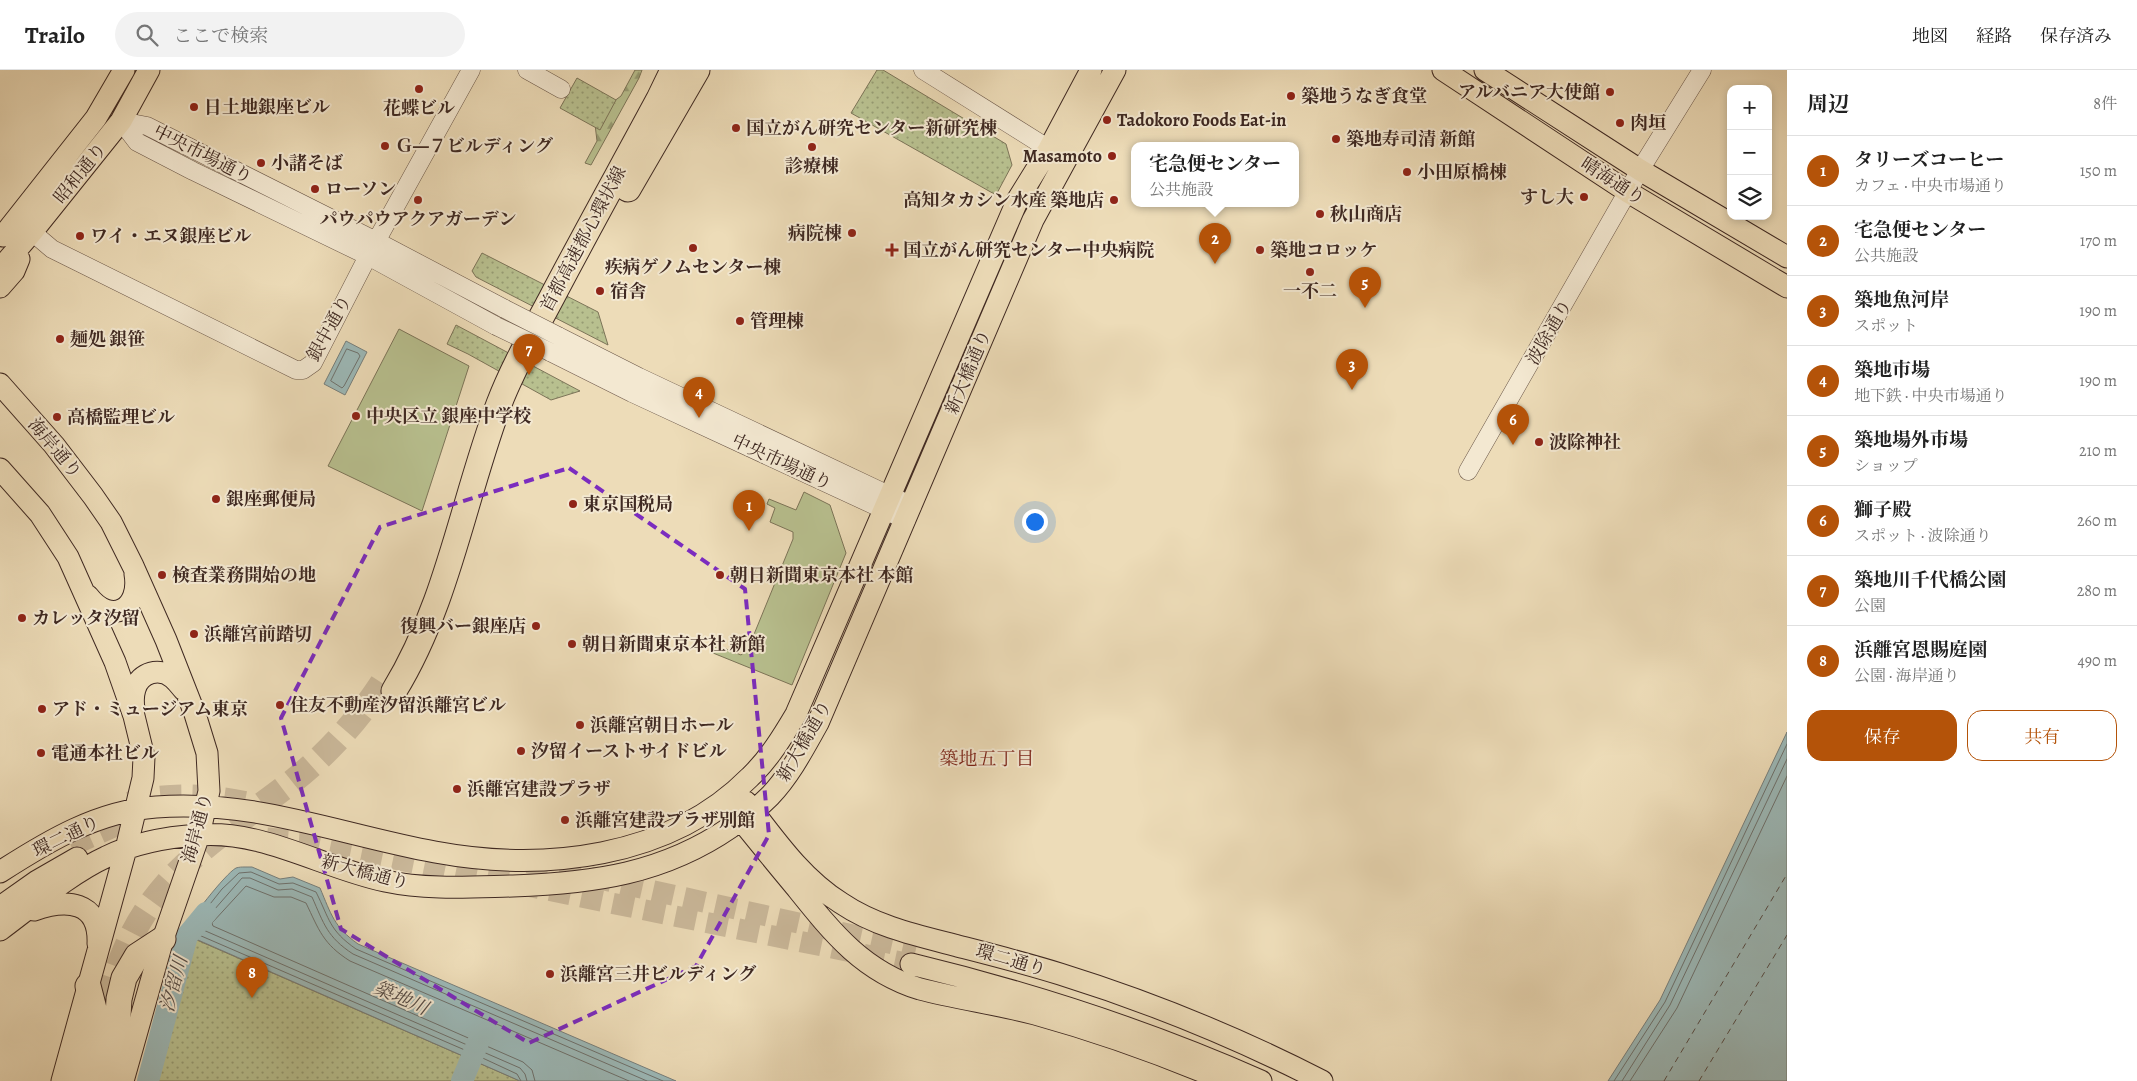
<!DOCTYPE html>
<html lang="ja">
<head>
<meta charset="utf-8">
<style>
	body { margin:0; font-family:Alegreya,"Noto Serif JP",serif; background:#f2f2f2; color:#222 }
	.controls { position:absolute; right:15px; top:15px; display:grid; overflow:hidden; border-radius:10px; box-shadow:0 2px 8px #0003 }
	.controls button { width:45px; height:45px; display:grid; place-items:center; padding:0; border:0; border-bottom:1px solid #e0e0e0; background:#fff; color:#222; font:25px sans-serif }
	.you { position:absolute; left:1034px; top:451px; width:18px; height:18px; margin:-12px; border:4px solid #fff; border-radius:50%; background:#1a73e8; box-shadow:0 0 0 8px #1a73e833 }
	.badge { display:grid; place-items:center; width:32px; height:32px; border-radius:50%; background:#b45309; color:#fff; font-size:16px; font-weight:700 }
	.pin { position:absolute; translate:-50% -41px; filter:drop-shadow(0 1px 2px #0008) }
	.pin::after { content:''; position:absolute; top:26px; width:18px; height:15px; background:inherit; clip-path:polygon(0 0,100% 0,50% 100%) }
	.popup { position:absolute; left:1131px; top:72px; width:168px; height:65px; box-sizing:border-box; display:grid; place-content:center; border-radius:10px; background:#fff; filter:drop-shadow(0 1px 4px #0005); font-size:16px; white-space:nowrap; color:#767676 }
	.popup b { font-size:19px; color:#222 }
	.popup::after { content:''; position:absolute; left:50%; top:100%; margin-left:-10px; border:10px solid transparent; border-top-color:#fff }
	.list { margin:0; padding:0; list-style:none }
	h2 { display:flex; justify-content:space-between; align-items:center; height:65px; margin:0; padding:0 20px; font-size:21px }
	h2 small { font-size:16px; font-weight:400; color:#767676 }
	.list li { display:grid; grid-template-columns:32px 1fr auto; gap:15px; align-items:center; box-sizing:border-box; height:70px; padding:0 20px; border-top:1px solid #e0e0e0 }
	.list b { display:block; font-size:19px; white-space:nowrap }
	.list p { margin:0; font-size:16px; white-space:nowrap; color:#767676 }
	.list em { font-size:16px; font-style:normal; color:#767676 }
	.actions { display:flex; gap:10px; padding:15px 20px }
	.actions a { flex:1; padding:11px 0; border:1px solid #b45309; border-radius:15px; text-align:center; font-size:18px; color:#b45309 }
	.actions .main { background:#b45309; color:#fff }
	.icon { flex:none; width:28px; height:28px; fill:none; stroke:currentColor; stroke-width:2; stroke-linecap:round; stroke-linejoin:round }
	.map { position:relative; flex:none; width:1787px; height:1011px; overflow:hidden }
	header { display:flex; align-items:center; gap:30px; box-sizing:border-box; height:70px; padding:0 25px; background:#fff; border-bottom:1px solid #e0e0e0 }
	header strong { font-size:24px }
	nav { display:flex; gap:28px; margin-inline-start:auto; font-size:18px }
	.search { width:350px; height:45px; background:#f2f2f2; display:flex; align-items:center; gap:12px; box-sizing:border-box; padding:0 18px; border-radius:28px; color:#767676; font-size:19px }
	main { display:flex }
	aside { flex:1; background:#fff }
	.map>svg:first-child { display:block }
	.green { fill:#b8c08f; stroke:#7c7458 }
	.forest { fill:url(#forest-firs); stroke:#7c7458 }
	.park { fill:url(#park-dots); stroke:#7c7458 }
	.water { fill:#9cb9b8; stroke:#777f7c }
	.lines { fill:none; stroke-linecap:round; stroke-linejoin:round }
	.shore { stroke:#6e716d; stroke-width:1 }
	.river { stroke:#9cb9b8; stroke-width:22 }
	.ferry { stroke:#564d48; stroke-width:1; stroke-dasharray:6 5; stroke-linecap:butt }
	.major-tunnel { stroke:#cab89a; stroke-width:21; stroke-dasharray:21 11; stroke-linecap:butt }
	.highway-tunnel { stroke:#cab89a; stroke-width:25; stroke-dasharray:25 12; stroke-linecap:butt }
	.minor-casing { stroke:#6a5648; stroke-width:19 }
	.major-casing { stroke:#3f2922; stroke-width:23 }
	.highway-casing { stroke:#3f2922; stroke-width:27 }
	.minor { stroke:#f3e8d1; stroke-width:18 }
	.major { stroke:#eddcb8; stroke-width:21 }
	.highway { stroke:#eddcb8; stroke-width:25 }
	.minor-bridge-casing { stroke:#6a5648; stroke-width:19; stroke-linecap:butt }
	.minor-bridge { stroke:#f3e8d1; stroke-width:18 }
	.marked { fill:none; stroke:#7b2cbf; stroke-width:4; stroke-dasharray:10 6; stroke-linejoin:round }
	.poi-dot { fill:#8f2418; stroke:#f3e8d1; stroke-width:2 }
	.labels { text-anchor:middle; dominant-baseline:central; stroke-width:4; stroke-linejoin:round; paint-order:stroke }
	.poi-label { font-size:18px; font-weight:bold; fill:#3f2922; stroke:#f3e8d1; text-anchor:start }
	.street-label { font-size:18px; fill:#3f2922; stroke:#f3e8d1 }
	.neighbourhood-label { font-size:19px; fill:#7a1f14; stroke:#f3e8d1 }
	.water-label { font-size:19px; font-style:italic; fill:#564d48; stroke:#f3e8d1 }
</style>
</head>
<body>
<header>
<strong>Trailo</strong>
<div class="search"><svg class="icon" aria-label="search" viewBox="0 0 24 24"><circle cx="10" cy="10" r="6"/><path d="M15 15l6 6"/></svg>ここで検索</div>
<nav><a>地図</a><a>経路</a><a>保存済み</a></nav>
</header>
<main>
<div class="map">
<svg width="1787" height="1011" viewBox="0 0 1787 1011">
	<defs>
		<pattern id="forest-firs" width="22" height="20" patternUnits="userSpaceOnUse" patternTransform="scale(1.25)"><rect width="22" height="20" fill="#b8c08f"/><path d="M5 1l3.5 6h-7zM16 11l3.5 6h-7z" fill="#979c74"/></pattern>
		<pattern id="park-dots" width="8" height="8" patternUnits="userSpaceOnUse" patternTransform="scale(1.25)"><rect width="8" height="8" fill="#b8c08f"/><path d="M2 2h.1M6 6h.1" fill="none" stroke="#979c74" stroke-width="1.8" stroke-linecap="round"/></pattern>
	</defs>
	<rect width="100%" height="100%" fill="#eddcb8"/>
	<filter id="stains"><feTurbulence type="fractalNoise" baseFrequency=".004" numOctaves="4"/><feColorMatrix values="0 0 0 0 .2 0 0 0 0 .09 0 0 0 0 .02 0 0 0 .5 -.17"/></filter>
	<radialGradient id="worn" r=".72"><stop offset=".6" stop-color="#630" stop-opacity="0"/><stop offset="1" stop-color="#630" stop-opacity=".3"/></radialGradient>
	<path class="green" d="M399,259L469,296L422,441L328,396Z
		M804,422L830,435L846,483L792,615L713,583L716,575L741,585L748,579L793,469V462L770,452L775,438L767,434L769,429L796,440Z"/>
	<path class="forest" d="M635,0H642L639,8L591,95L585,93L597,71L594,46L621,26Z"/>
	<path class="park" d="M877,0H883L1006,74L1012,95L996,125L851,43Z
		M577,8L616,30L600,60L560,38Z
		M482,183L598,242L608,275L476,207L472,201Z
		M456,255L580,321L551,330L468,284L447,274Z
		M190,867L520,1011H151Z"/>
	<path class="water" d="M346,271L367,282L345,325L324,314Z
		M1787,662V1011H1608L1660,930Z
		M244,797H252L280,809L293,807L320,818C331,844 334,857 358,874L676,1011H520L182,863C189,851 225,804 236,798C239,797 242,797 244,797Z"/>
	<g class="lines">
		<path class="shore" d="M347,279L358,283L360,286L344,316L342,318L331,311Z
			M521,1011L517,1004L474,984L192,862L191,858L222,819L239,803L251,802L279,814L293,813L316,822C330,850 329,860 356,879L663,1011
			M527,1011L525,1004L520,998L201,859L200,856L242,808H250L278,820L292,819L312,827C324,854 327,867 353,884L647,1011
			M535,1011L532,1000L523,992L213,856L212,853L246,816L274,827H291L306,833C319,860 323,874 350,891L629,1011
			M1614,1011L1665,932L1787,674
			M1622,1011L1670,935L1787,689
			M1630,1011L1677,938L1787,706"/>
		<path class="river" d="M148,1011L187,866L206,843
			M462,1011L482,963"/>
		<path class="ferry" d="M1664,1011L1787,804
			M1699,1011L1787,865"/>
		<path class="major-tunnel" d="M129,732C169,721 211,724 252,733
			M267,768L306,771L911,894
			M71,776L136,747
			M528,793L916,879"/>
		<path class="highway-tunnel" d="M97,968C109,922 122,874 150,835C185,785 237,754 284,718C324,688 355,654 382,613"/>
		<g class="minor-casing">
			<path id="minor" d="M527,0L561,19
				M923,0L1049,79L1062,82
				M121,51L137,72L193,101L368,186L496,256
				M121,51L147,56L376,171L505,239
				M32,162L52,179L296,300H303L313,293L368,186L471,0
				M558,266L639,307L912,436
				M550,282L632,323L906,450
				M1468,401L1640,100L1702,0"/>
		</g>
		<g class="major-casing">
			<path id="major" d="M1443,0L1628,122L1787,217
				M1485,0L1640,100L1787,187
				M3,166L96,48L124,0
				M0,199L32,162L121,51L149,0
				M0,217L14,201L19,189
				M0,314L54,375L93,426L111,452L133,496L166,570L195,644L207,683L209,721L199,765L163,869L123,1011
				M0,399L40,444L68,487L115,592L134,646L144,687L143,708L126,779L62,1011
				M88,526C111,556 141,539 135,504
				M134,639C133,632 133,625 135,619C140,602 160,597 173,608C177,611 180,616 184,620
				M746,732C774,768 801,808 841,833C875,856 915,865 954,875C989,884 1025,893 1060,904C1150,932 1238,968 1322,1011
				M732,739C753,765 774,791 795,816C832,862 862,901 920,919C958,929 997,934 1035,944C1100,962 1164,985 1225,1011
				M0,802C48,771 98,741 156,737C252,729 342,765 435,782C543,802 669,789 750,707C769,689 783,666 796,644L1018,129L1049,79L1091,0
				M0,837L37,811L77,788
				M34,840C66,829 100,830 98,874
				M0,860C31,837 71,803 106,787C134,773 168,767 199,765C264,760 323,798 385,811C427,820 470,817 513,816C593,813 663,804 731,757C745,748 758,738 770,726C790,705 804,678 818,653L1033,150L1115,0
				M911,894C1031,923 1148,961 1261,1011"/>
		</g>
		<g class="highway-casing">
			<path id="highway" d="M628,119L697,0
				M394,621C448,533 463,430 499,334C513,297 533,263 551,229C586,162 623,96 659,29L673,0
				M81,1011L94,963L95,943L88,916
				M104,1011L117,964L119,929L124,908L137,886L163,869"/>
		</g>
		<use href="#minor" class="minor"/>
		<use href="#major" class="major"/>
		<use href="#highway" class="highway"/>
		<g class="minor-bridge-casing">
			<path id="minor-bridge" d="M505,239L558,266
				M496,256L550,282"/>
		</g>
		<use href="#minor-bridge" class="minor-bridge"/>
	</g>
	<path class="marked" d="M569,398L745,519L769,765L696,896L529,973L341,859L281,648L380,457Z"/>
	<g class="poi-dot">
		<circle cx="419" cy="19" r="5"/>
		<circle cx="1610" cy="22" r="5"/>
		<circle cx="1291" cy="26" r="5"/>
		<circle cx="194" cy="37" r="5"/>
		<circle cx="1107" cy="50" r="5"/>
		<circle cx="1620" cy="53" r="5"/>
		<circle cx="736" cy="58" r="5"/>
		<circle cx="1336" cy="69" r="5"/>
		<circle cx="385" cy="76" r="5"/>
		<circle cx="812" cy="77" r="5"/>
		<circle cx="1112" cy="86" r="5"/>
		<circle cx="261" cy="93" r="5"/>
		<circle cx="1407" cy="102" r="5"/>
		<circle cx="315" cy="119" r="5"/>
		<circle cx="1584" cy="127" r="5"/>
		<circle cx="418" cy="130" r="5"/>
		<circle cx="1114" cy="130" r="5"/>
		<circle cx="1320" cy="144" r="5"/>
		<circle cx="852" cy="163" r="5"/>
		<circle cx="80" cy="166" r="5"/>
		<circle cx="693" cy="178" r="5"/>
		<path d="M889.5 172.5h5v5h5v5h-5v5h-5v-5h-5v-5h5z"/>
		<circle cx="1260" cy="180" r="5"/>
		<circle cx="1310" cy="202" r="5"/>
		<circle cx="600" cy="221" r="5"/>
		<circle cx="740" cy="251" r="5"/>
		<circle cx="60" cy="269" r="5"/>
		<circle cx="356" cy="346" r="5"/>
		<circle cx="57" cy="347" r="5"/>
		<circle cx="1539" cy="372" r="5"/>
		<circle cx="216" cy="429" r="5"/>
		<circle cx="573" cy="434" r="5"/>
		<circle cx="162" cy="505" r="5"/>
		<circle cx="720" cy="505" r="5"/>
		<circle cx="22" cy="548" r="5"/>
		<circle cx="536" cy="556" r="5"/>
		<circle cx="194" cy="564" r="5"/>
		<circle cx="572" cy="574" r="5"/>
		<circle cx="280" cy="635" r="5"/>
		<circle cx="42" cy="639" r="5"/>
		<circle cx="580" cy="655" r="5"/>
		<circle cx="521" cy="681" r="5"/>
		<circle cx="41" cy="683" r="5"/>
		<circle cx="457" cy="719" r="5"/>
		<circle cx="565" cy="750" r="5"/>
		<circle cx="550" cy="904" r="5"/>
	</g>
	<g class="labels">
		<g class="poi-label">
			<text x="1600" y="22" text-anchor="end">アルバニア大使館</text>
			<text x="1301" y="26">築地うなぎ食堂</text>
			<text x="204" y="37">日土地銀座ビル</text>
			<text x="419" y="38" text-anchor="middle">花蝶ビル</text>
			<text x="1117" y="50">Tadokoro Foods Eat-in</text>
			<text x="1630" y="53">肉垣</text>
			<text x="746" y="58">国立がん研究センター新研究棟</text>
			<text x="1346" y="69">築地寿司清 新館</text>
			<text x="395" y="76">Ｇ―７ビルディング</text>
			<text x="1102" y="86" text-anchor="end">Masamoto</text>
			<text x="271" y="93">小諸そば</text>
			<text x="812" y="96" text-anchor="middle">診療棟</text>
			<text x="1417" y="102">小田原橋棟</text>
			<text x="325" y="119">ローソン</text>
			<text x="1574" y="127" text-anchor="end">すし大</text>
			<text x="1104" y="130" text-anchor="end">高知タカシン水産 築地店</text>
			<text x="1330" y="144">秋山商店</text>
			<text x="418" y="149" text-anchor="middle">パウパウアクアガーデン</text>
			<text x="842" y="163" text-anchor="end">病院棟</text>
			<text x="90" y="166">ワイ・エヌ銀座ビル</text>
			<text x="903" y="180">国立がん研究センター中央病院</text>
			<text x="1270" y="180">築地コロッケ</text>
			<text x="693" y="197" text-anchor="middle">疾病ゲノムセンター棟</text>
			<text x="610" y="221">宿舎</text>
			<text x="1310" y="221" text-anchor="middle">一不二</text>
			<text x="750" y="251">管理棟</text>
			<text x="70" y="269">麺処 銀笹</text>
			<text x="366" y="346">中央区立 銀座中学校</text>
			<text x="67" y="347">高橋監理ビル</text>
			<text x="1549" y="372">波除神社</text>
			<text x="226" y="429">銀座郵便局</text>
			<text x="583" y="434">東京国税局</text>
			<text x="172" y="505">検査業務開始の地</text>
			<text x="730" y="505">朝日新聞東京本社 本館</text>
			<text x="32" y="548">カレッタ汐留</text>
			<text x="526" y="556" text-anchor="end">復興バー銀座店</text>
			<text x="204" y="564">浜離宮前踏切</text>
			<text x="582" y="574">朝日新聞東京本社 新館</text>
			<text x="290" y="635">住友不動産汐留浜離宮ビル</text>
			<text x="52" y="639">アド・ミュージアム東京</text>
			<text x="590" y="655">浜離宮朝日ホール</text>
			<text x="531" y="681">汐留イーストサイドビル</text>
			<text x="51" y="683">電通本社ビル</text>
			<text x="467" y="719">浜離宮建設プラザ</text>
			<text x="575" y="750">浜離宮建設プラザ別館</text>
			<text x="560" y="904">浜離宮三井ビルディング</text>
		</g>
		<g class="street-label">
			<text transform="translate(203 84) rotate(27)">中央市場通り</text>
			<text transform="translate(80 103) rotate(-51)">昭和通り</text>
			<text transform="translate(1613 111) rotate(33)">晴海通り</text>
			<text transform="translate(583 169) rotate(-62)">首都高速都心環状線</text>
			<text transform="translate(329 258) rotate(-61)">銀中通り</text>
			<text transform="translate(1549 262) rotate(-60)">波除通り</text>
			<text transform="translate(968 302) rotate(-67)">新大橋通り</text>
			<text transform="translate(55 378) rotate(50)">海岸通り</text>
			<text transform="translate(782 392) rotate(25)">中央市場通り</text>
			<text transform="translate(804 671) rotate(-60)">新大橋通り</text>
			<text transform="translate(197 758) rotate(-75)">海岸通り</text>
			<text transform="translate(66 766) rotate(-26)">環二通り</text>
			<text transform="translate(365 802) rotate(15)">新大橋通り</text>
			<text transform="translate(1011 890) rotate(16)">環二通り</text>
		</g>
		<g class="neighbourhood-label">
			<text x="987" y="689">築地五丁目</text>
		</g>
		<g class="water-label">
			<text transform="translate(174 914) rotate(-75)">汐留川</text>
			<text transform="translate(401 928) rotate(24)">築地川</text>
		</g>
	</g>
	<rect width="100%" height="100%" filter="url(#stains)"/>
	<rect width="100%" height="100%" fill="url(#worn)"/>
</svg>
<div class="controls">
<button>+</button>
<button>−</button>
<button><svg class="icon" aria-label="layers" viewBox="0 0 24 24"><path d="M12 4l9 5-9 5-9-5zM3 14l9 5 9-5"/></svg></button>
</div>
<div class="you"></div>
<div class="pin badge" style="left:749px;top:461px">1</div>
<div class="pin badge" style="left:1215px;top:194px">2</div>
<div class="popup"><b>宅急便センター</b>公共施設</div>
<div class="pin badge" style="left:1352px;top:320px">3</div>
<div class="pin badge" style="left:699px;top:348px">4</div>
<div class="pin badge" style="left:1365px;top:238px">5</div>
<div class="pin badge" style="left:1513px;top:375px">6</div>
<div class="pin badge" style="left:529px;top:305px">7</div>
<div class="pin badge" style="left:252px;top:928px">8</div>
</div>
<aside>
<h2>周辺<small>8件</small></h2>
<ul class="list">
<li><span class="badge">1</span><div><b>タリーズコーヒー</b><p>カフェ · 中央市場通り</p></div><em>150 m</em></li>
<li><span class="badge">2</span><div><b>宅急便センター</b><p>公共施設</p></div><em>170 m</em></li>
<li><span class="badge">3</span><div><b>築地魚河岸</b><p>スポット</p></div><em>190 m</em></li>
<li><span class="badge">4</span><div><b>築地市場</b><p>地下鉄 · 中央市場通り</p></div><em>190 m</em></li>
<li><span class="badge">5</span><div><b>築地場外市場</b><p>ショップ</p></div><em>210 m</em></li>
<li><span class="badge">6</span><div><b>獅子殿</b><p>スポット · 波除通り</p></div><em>260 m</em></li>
<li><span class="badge">7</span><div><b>築地川千代橋公園</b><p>公園</p></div><em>280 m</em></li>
<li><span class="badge">8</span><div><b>浜離宮恩賜庭園</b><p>公園 · 海岸通り</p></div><em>490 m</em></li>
</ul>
<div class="actions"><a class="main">保存</a><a>共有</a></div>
</aside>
</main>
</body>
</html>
